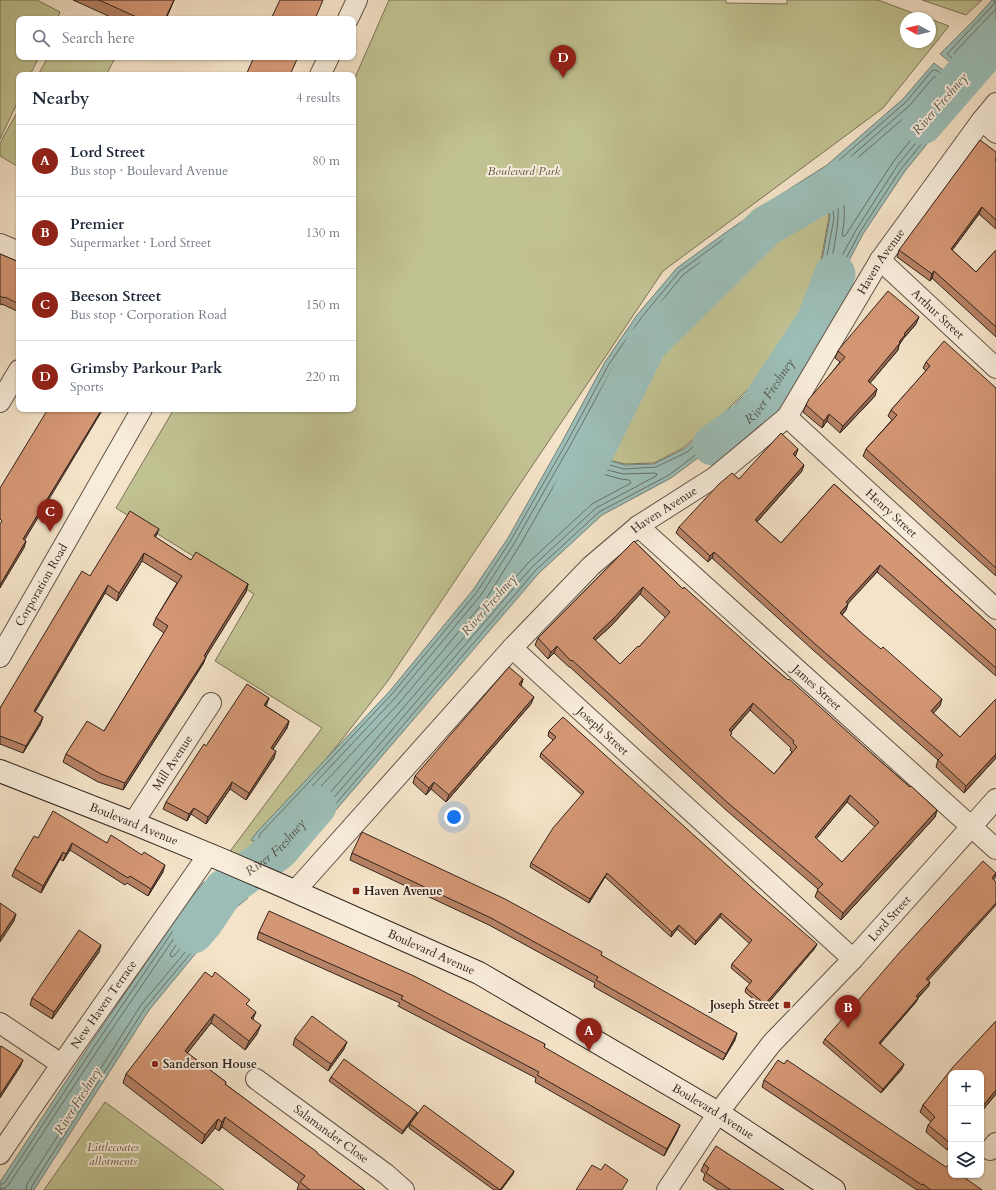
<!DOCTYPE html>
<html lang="en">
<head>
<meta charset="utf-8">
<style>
	body { margin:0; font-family:Cardo,serif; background:#f2f2f3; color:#1f2937 }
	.controls { position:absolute; right:12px; bottom:12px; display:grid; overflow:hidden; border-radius:8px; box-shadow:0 1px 3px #0004 }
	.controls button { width:36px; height:36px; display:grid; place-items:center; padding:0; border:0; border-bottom:1px solid #e0e1e3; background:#fff; color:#1f2937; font:20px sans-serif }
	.compass { position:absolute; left:900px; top:12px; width:36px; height:36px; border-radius:50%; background:#fff; box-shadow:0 1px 3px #0004; rotate:278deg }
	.you { position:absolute; left:454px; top:817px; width:14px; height:14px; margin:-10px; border:3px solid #fff; border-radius:50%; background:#1a73e8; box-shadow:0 0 0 6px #1a73e833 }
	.badge { display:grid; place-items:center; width:26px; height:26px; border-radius:50%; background:#8f2418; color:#fff; font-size:13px; font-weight:700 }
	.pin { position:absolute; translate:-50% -33px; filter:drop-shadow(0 1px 2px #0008) }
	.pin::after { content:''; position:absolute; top:21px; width:14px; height:12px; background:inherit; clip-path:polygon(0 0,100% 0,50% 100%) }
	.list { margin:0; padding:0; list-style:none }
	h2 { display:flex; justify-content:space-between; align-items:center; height:52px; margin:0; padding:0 16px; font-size:17px }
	h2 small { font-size:13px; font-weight:400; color:#747a83 }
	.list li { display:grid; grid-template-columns:26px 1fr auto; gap:12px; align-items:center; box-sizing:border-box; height:72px; padding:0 16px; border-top:1px solid #e0e1e3 }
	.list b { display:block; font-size:15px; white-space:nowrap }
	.list p { margin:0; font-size:13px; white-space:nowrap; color:#747a83 }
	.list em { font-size:13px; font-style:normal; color:#747a83 }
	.icon { flex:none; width:22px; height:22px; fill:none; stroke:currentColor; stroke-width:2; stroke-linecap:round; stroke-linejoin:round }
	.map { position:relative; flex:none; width:996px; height:1190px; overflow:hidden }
	.search { position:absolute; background:#fff; box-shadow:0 1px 3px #0004; left:16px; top:16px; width:340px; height:44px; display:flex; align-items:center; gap:10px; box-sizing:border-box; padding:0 14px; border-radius:8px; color:#747a83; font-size:15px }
	.panel { position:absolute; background:#fff; box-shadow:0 1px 3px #0004; left:16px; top:72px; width:340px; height:340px; border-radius:8px }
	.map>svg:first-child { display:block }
	.green { fill:#c1c292; stroke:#7a7258 }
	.water { fill:#9cbeb7; stroke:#728079; fill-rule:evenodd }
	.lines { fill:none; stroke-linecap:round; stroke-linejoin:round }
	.shore { stroke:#67706a; stroke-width:1 }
	.river { stroke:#9cbeb7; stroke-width:41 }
	.street-casing { stroke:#625348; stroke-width:22 }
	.secondary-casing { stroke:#32231d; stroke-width:24 }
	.street { stroke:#f8eddb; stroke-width:20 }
	.secondary { stroke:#f8eddb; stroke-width:22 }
	.wall { fill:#b68265; stroke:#32231d; fill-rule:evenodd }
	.shaded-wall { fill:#946a52; stroke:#32231d }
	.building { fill:#d49775; stroke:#32231d; fill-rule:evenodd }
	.poi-dot { fill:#8f2418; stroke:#f8eddb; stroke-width:1.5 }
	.labels { text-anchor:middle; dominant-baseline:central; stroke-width:4; stroke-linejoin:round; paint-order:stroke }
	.park-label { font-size:12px; font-style:italic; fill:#5d5340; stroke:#f8eddb }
	.street-label { font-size:12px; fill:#32231d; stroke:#f8eddb }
	.poi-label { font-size:12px; font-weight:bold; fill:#32231d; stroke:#f8eddb; text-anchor:start }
	.water-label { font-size:13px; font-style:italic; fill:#52524b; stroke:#f8eddb }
</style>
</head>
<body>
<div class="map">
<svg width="996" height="1190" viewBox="0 0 996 1190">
	<rect width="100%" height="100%" fill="#f4e3c8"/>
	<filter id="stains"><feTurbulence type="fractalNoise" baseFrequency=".005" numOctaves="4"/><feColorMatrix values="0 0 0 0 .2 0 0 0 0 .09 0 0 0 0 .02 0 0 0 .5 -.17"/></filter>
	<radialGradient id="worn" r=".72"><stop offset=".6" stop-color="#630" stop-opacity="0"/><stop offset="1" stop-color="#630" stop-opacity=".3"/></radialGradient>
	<path class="green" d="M0,0H37L60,12L57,19H19V57H39L30,75H19V99L0,139Z
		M389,0H726V3L787,4V0H878L926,18H906V42H930V19L949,26L883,108L663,271L387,682L340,742L246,858L228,854L322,728L215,661L254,594L116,508L174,409H353V82Z
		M922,0H982L966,15Z
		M48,57H109L114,60L106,75H38Z
		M19,109V167L0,156V143Z
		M827,198L829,217L820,266L801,319L783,346L752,385L726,411L683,448L654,463L625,464L608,460L598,445L646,346L767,227L803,205Z
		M105,1102L224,1190H44Z"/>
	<path class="water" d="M992,0H996V58L975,82L940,54L973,21Z
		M934,63L970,91L905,171L863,234L817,321L755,415L671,478L602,515L539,573L299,853L290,854L251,840L257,832L389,692L473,590L508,538L563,440L605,362L637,315L677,268L725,233L780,195L827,165L903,99ZM827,197L830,217L821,266L802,319L784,347L753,386L727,412L684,449L654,464L624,465L608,460L597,445L646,345L766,226L803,205Z
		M204,882L214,883L248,898L229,913L149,1010L34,1190H0V1182L89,1046L187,903Z"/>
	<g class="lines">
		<path class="shore" d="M995,0L994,4L947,54L974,76L992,57L996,56
			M996,9L954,53L974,69L988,53L996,51
			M996,18L964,51L963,53L973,61C981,54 985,45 996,45
			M933,70H936L963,90V93L901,169L860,232L814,319L752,412L669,475L599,512L536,570L297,849L290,850L260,839L259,837L260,834L392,694L477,592L511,540L567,442L609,364L641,318L680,271L728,236L782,198L829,169L906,102Z
			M934,77H936L955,91L956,93L897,166L856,230L831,276H829L828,274L830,268C832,254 848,193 829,189C822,187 811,193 805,194H803V192L833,172L909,106Z
			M935,85H937L947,92V95L893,162L845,236H843L842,235C845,219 848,192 831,183V181L913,110Z
			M825,194H828L831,198L834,218L825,267L806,320L787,349L756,388L730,414L687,452L656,467L624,469L606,464L593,447V443L643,342L764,223L801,201Z
			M741,233L743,234V236L638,340L588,442V446L589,450L601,466L604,469L623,474L655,473L657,474L656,476L596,508L532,567L294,844L291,845L268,836V833L395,698L481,595L515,542L571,444L613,367L645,321L683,275Z
			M578,444L581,445L584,453L599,473L621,479L629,480L631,483L592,504L528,563L292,837L290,838L279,834V831L400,702L486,599L520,545Z
			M210,899L217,901V904L174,956L171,957L170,954L198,913Z
			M0,1184H3L5,1182L93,1048L190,906L207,887H213L237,898L238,901L226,911L145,1008L32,1186L31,1190
			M0,1189L5,1188L9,1184L97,1051L194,909L209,892H212L228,899V902L222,908L141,1005L27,1184L26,1190"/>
		<g class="river">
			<path d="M922,124L996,39"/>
			<path id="s1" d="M713,445L755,415L817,321L835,274"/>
			<path d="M573,493L646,345L766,226L851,177"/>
			<path id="s2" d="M193,933L204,920L224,890L279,849L316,806"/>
		</g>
		<g class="street-casing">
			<g id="street">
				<path d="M348,19L357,0"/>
				<path d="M320,75L329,57"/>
				<path d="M982,120L996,133"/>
				<path d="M0,244L19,252"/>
				<path id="s3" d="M880,260L996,368"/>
				<path d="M0,402L19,370"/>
				<path id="s4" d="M787,417L996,609"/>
				<path id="s5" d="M638,526L996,849"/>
				<path id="s6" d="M512,648L853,959"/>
				<path id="s7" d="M0,657L142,409"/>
				<path id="s8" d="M133,823L211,703"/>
				<path id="s9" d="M295,891L512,648L591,566L638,526L715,477L787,417L880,260L982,120L996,103"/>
				<path d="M0,1023L61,1064"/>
				<path id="s10" d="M256,1079L386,1174L404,1190"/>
				<path d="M990,1150L996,1143"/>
				<path id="s11" d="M0,1154C68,1053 139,955 208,855"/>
				<path id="s12" d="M667,1190L718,1113L772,1043L853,959L996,799"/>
			</g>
		</g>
		<g class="secondary-casing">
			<g id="secondary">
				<path id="s13" d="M0,771L133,823L220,859L285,887L479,973L718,1113L834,1190"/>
			</g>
		</g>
		<use href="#street" class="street"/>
		<use href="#secondary" class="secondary"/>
	</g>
	<path class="wall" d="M73,0H174L166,19H115Z
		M996,152V229L979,214L952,250L976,272L996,250V337L932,278L930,281L897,257L899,250Z
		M0,254L19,262V312L2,304V305L0,304Z
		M916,324L903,339L899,345L898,350L870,383L875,396L840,433L827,421L822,428L803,412L806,405L840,362L835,358L838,351Z
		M926,362L996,388V576L863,456L866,449L892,420L888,416L891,410L926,371L923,368Z
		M798,449L795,456L802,471L757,522L781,543L834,484L996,630V676L877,572L848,603L846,610L842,615L940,706L933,713L960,737L996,699V758L964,793L936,767L938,760L813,650L712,558L708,562L676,533L679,527L739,479Z
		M159,529L155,537L191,560L248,584L246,592L206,656L203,664L123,790L98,782L63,762L66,754L104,731L164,633L153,625L156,618L177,583L142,561L117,601L105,593L35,712L43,717L40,725L23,753L0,744V708L90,576Z
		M634,541L683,589L774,668L910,787L937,810L935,817L841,920L815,897L818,889L726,810L570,667H569L554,653L548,659L535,645L538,638ZM640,594L666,618L639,647L620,664L595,640L611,626ZM750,710L791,748L790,750L792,752L774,774L730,736L732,733L731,732ZM847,802L875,827L842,862L816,839Z
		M523,679L521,685L531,704L446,802L431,789L426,795L413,783L415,776Z
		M269,698L266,706L289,721L287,728L273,749L274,758L246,800L230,789L206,824L191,814L187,821L163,809L166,802Z
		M549,731L815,948L764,1008L745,992L746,988L750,984L731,968L732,964L750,944L720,917L695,945L677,929L671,937L605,877L589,903L530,867L531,863L582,795L540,757L541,753L553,740L548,736Z
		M38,838L107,843L163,872L148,896L127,883L125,885L70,850L63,861L60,859L41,893L12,876L15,869Z
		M352,853L601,955L735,1040L723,1060L594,987L595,983L489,925L350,860Z
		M995,878L928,980L930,982L928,987L918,998L916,1002L880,1044L902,1069L881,1093L823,1043L825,1039Z
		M259,932L545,1044L544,1048L680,1125L677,1132L664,1156L535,1082L536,1078L398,1006L400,1003L257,939Z
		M99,952L52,1019L30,1005L32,998Z
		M212,977L248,1006L253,1019L257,1034L245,1050L211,1023L187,1053L226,1082L225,1084L365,1190H297L299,1184L222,1127L219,1131L215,1128L202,1144L123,1083L126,1074Z
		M996,1021V1094L981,1112V1073H951V1146L947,1150L926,1132L928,1125L931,1122L920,1112L923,1105Z
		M295,1038L344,1049L328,1071L293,1045Z
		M331,1077L417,1112L416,1116L402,1134L329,1081Z
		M764,1080L982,1190H917L762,1087Z
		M410,1124L514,1171L513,1174L501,1190H494L409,1128Z
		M704,1164L784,1190H718L703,1180L705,1174L701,1171Z"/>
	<path class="shaded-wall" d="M174,0L166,19H165Z
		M982,207L979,214L948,256L951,249Z
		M934,271L932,278L930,281L932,274Z
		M919,317L916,324L903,339L899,345L898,350L866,388L868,381L899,342L904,334Z
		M877,389L875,396L840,433L843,426Z
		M102,409H103L21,546L23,539Z
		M829,414L827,421L822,428L824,421Z
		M798,449L796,455L791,461L793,454Z
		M804,465L802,471L753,526L755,520Z
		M159,529L156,536L151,544L154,536Z
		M26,541L24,548L0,588V585Z
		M714,552L712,558L708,562L710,556Z
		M144,553L142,561L117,601L119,593Z
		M880,565L877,572L844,608L846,602Z
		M248,584L246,592L202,663L204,656Z
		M108,585L105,593L31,719L34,711Z
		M643,587L640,594L611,626L590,645L593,638Z
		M848,604L846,610L838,619L840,613Z
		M557,646L554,653L548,659L551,652Z
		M206,657L203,664L123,790L125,783Z
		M523,679L521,686L519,684Z
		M534,697L531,704L446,802L449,795Z
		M269,698L266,705L262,712L264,705Z
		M942,699L940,706L929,718L931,711Z
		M753,703L750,710L726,737L729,730Z
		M43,717L40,725L23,753L26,746Z
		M289,721L287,728L269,755L271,748Z
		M276,751L274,758L246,800L249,793Z
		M996,754V758L964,793L966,786Z
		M232,782L230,789L206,824L208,817Z
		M434,782L431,789L426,795L429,788Z
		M850,795L847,802L812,844L815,837Z
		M194,808L191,814L187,821L189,814Z
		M937,810L935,817L841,920L843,913Z
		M72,843L70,850L63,861L66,854Z
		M63,852L60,859L41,893L43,886Z
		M165,865L163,872L148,896L151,889Z
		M607,873L605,877L589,903L590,899Z
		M996,874L995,878L990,883L992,878Z
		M996,903V905L925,984L926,979Z
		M721,913L720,917L695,945L696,941Z
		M16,914L14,921L0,942V938Z
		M679,925L677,929L671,937L672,932Z
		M817,944L815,948L764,1008L765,1004Z
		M101,945L99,952L52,1019L54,1012Z
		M930,982L928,987L914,1001L916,996Z
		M918,998L916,1002L877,1047L879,1043Z
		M256,1012L252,1021L251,1018Z
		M214,1014L211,1023L182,1060L185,1051Z
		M261,1025L257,1034L245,1050L249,1041Z
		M737,1033L735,1040L723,1060L726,1054Z
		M347,1042L344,1049L328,1071L331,1064Z
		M23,1060L20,1067L0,1098V1095Z
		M904,1064L902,1069L881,1093L883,1089Z
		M996,1090V1094L981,1112V1108Z
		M417,1112L416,1116L402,1134L403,1131Z
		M225,1117L222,1127L219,1131L222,1122Z
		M218,1119L215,1128L202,1144L205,1135Z
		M680,1125L677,1132L664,1156L667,1149Z
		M951,1142V1146L947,1150L950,1143Z
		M514,1171L513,1174L501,1190H500Z"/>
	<path class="building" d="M99,0H174L165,19H141Z
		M280,0H323L315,19H271Z
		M254,57H298L290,75H246Z
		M980,140L996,152V159L995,160L996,161V220L982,207L951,249L976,272L996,250V327L934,271L932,274L899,250Z
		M0,254L19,262V304L5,297L4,298L0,296Z
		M888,291L919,317L904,334L905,335L899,342L900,343L868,381L877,389L843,426L829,414L824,421L806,405L809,399L845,357L838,351L840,348Z
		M944,341L996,388V568L866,449L897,415L891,410L930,366L926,362Z
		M48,409H102L23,539L26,541L0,585V524L2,521L0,519V488Z
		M781,433L798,449L793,454L804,465L755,520L781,543L834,484L996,630V668L880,565L846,602L848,604L840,613L864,635L881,649L883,647L942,699L931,711L960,737L996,699V754L966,786L938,760L943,755L815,644L714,552L710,556L679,527L719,484L732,473L739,479Z
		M130,511L159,529L154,536L191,560L196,552L248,584L204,656L206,657L125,783L101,774L66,754L87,721L104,731L168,626L156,618L182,576L144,553L119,593L108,585L34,711L43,717L26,746L0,736V708L82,571L90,576Z
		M634,541L683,589L684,587L774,668L788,680L789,679L879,760L910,787L911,786L937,810L843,913L817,890L823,884L728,803L572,660L571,661L557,646L551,652L538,638ZM643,587L670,612L639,647L638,646L620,664L593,638L613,619ZM753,703L794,741L793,743L797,747L774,774L730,735L732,733L729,730ZM850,795L879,822L842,862L815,837Z
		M509,667L523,679L519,684L534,697L449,795L434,782L429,788L415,776Z
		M247,684L269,698L264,705L289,721L271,748L276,751L249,793L232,782L208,817L194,808L189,814L166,802L204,744L206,746Z
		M563,717L759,894L817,944L765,1004L746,988L752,981L732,964L752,940L721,913L696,941L679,925L672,932L607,873L590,899L531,863L553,828L584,792L541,753L556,737L549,731Z
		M53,811L107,843L111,835L142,855L144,852L165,865L151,889L130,876L128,878L72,843L66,854L63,852L43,886L15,869L34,836L38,838Z
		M362,832L505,899L602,952L601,955L737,1033L726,1054L596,980L598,977L491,918L352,853Z
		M983,861L996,873L992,878L996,882V903L926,979L930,982L916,996L918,998L879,1043L904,1064L883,1089L825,1039L899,953Z
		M0,903L16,914L0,938Z
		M269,911L414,976L545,1044L544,1047L680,1125L667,1149L537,1075L539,1072L401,999L403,996L259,932Z
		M79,930L101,945L54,1012L32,998Z
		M205,972L212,977L215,972L250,1000L246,1004L256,1012L251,1018L261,1025L249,1041L214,1014L185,1051L226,1082L225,1084L317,1152V1153L365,1190H310L300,1182L305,1176L225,1117L222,1122L218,1119L205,1135L126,1074Z
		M312,1016L347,1042L331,1064L295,1038Z
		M996,1021V1090L981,1108V1073H951V1142L950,1143L928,1125L935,1117L923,1105L953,1067Z
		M1,1046L23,1060L0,1095V1047Z
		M344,1059L417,1112L403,1131L331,1077Z
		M778,1060L784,1064L787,1060L946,1167L948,1165L951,1168V1175H961L982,1190H931L923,1184L922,1185L764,1080Z
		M424,1105L514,1171L500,1190L410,1124Z
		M716,1146L784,1190H731L706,1173L709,1168L704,1164Z
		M605,1164L628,1180L622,1190H576L592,1165L601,1170Z"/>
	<g class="poi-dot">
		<rect x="352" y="887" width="8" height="8" rx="2"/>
		<rect x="783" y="1001" width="8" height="8" rx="2"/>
		<circle cx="155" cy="1064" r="4"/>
	</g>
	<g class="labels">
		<g class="park-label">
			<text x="524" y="171">Boulevard Park</text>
			<text x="113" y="1147">Littlecoates<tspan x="113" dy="14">allotments</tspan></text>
		</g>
		<g class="street-label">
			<text stroke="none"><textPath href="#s9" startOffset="868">Haven Avenue</textPath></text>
			<text stroke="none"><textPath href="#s3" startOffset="79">Arthur Street</textPath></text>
			<text stroke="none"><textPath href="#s9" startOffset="532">Haven Avenue</textPath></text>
			<text stroke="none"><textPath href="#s4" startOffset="142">Henry Street</textPath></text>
			<text stroke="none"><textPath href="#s7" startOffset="83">Corporation Road</textPath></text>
			<text stroke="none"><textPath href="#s5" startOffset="241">James Street</textPath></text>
			<text stroke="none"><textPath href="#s6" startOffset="123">Joseph Street</textPath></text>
			<text stroke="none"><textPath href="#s8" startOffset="72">Mill Avenue</textPath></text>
			<text stroke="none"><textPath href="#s13" startOffset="144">Boulevard Avenue</textPath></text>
			<text stroke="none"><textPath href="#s12" startOffset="352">Lord Street</textPath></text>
			<text stroke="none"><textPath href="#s13" startOffset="468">Boulevard Avenue</textPath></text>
			<text stroke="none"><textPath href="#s11" startOffset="182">New Haven Terrace</textPath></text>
			<text stroke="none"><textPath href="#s13" startOffset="792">Boulevard Avenue</textPath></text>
			<text stroke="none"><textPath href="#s10" startOffset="93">Salamander Close</textPath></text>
		</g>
		<g class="poi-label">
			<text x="364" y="891">Haven Avenue</text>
			<text x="779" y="1005" text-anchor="end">Joseph Street</text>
			<text x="163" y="1064">Sanderson House</text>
		</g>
		<g class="water-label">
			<text transform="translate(940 104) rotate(-49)">River Freshney</text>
			<text stroke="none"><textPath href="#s1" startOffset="79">River Freshney</textPath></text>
			<text transform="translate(489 605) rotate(-49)">River Freshney</text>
			<text stroke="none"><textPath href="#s2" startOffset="120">River Freshney</textPath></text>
			<text transform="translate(78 1101) rotate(-58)">River Freshney</text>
		</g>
	</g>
	<rect width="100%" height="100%" filter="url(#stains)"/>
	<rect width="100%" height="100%" fill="url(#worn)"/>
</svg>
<div class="controls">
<button>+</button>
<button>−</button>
<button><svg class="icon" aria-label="layers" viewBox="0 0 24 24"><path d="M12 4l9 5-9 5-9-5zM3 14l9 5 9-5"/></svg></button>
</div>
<svg class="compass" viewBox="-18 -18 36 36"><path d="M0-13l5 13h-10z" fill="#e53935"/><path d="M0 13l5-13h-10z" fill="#747a83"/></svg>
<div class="you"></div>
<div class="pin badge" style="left:589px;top:1051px">A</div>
<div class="pin badge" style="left:848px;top:1028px">B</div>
<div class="pin badge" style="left:50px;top:532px">C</div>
<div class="pin badge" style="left:563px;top:78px">D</div>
<div class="search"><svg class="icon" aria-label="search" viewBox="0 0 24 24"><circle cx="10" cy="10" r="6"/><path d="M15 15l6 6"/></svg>Search here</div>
<section class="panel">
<h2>Nearby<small>4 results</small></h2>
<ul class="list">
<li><span class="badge">A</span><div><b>Lord Street</b><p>Bus stop · Boulevard Avenue</p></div><em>80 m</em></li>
<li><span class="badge">B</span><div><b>Premier</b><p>Supermarket · Lord Street</p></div><em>130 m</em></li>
<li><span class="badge">C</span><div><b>Beeson Street</b><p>Bus stop · Corporation Road</p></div><em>150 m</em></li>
<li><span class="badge">D</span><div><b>Grimsby Parkour Park</b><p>Sports</p></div><em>220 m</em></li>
</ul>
</section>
</div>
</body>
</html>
